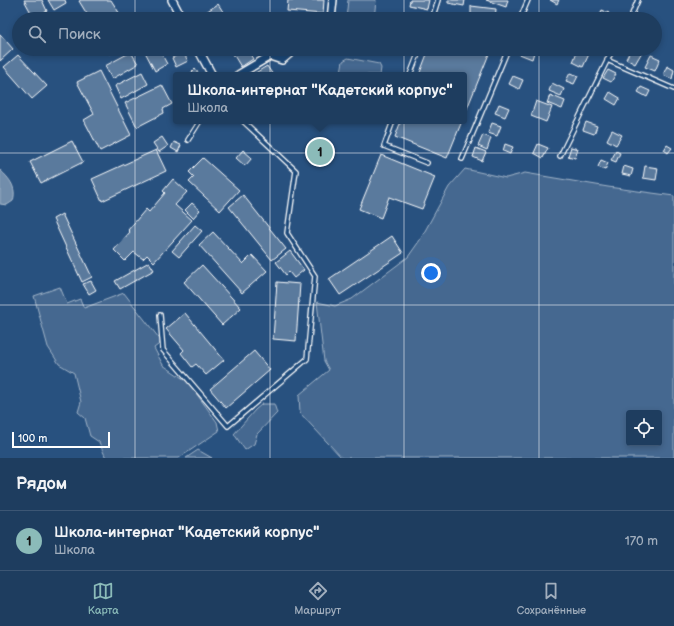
<!DOCTYPE html>
<html lang="ru">
<head>
<meta charset="utf-8">
<style>
	body { margin:0; font-family:"Balsamiq Sans",sans-serif; background:#264465; color:#f1f3f6 }
	.controls { position:absolute; right:12px; bottom:12px; display:grid; overflow:hidden; border-radius:4px; box-shadow:0 2px 6px #0003 }
	.controls button { width:36px; height:36px; display:grid; place-items:center; padding:0; border:0; border-bottom:1px solid #3c5674; background:#1e3d5f; color:#f1f3f6; font:20px sans-serif }
	.scale { position:absolute; left:12px; bottom:10px; width:98px; box-sizing:border-box; padding-left:4px; border:2px solid #fff; border-top:0; font-size:11px; line-height:14px; white-space:nowrap; color:#fff; -webkit-text-stroke:3px #1f4a7a; paint-order:stroke }
	.you { position:absolute; left:431px; top:273px; width:14px; height:14px; margin:-10px; border:3px solid #fff; border-radius:50%; background:#1a73e8; box-shadow:0 0 0 6px #1a73e833 }
	.badge { display:grid; place-items:center; width:26px; height:26px; border-radius:50%; background:#8bbbb9; color:#111; font-size:13px; font-weight:700 }
	.pin { position:absolute; translate:-50% -50%; border:2px solid #fff; box-shadow:0 1px 4px #0006 }
	.popup { position:absolute; left:173px; top:72px; width:294px; height:52px; box-sizing:border-box; display:grid; place-content:center; border-radius:4px; background:#1e3d5f; filter:drop-shadow(0 1px 3px #0005); font-size:13px; white-space:nowrap; color:#a1aebd }
	.popup b { font-size:15px; color:#f1f3f6 }
	.popup::after { content:''; position:absolute; left:50%; top:100%; margin-left:-8px; border:8px solid transparent; border-top-color:#1e3d5f }
	.list { margin:0; padding:0; list-style:none }
	h2 { display:flex; justify-content:space-between; align-items:center; height:52px; margin:0; padding:0 16px; font-size:17px }
	h2 small { font-size:13px; font-weight:400; color:#a1aebd }
	.list li { display:grid; grid-template-columns:26px 1fr auto; gap:12px; align-items:center; box-sizing:border-box; height:60px; padding:0 16px; border-top:1px solid #3c5674 }
	.list b { display:block; font-size:15px; white-space:nowrap }
	.list p { margin:0; font-size:13px; white-space:nowrap; color:#a1aebd }
	.list em { font-size:13px; font-style:normal; color:#a1aebd }
	.icon { flex:none; width:22px; height:22px; fill:none; stroke:currentColor; stroke-width:2; stroke-linecap:round; stroke-linejoin:round }
	.map { position:relative; flex:none; width:674px; height:458px; overflow:hidden }
	.search { position:absolute; background:#1e3d5f; box-shadow:0 2px 6px #0003; left:12px; right:12px; top:12px; height:44px; display:flex; align-items:center; gap:10px; box-sizing:border-box; padding:0 14px; border-radius:22px; color:#a1aebd; font-size:15px }
	.sheet { height:112px; background:#1e3d5f }
	nav { display:flex; justify-content:space-around; align-items:center; box-sizing:border-box; height:56px; border-top:1px solid #3c5674; background:#1e3d5f; font-size:11px; color:#a1aebd }
	nav a { display:grid; justify-items:center; gap:2px }
	nav .on { color:#8bbbb9 }
	.map>svg:first-child { display:block }
	.green { fill:#446890; stroke:#a2b4c8; fill-rule:evenodd }
	.water { fill:#718dab; stroke:#aabbcd }
	.building { fill:#5a7a9d; stroke:#fff }
	.lines { fill:none; stroke-linecap:round; stroke-linejoin:round }
	.service-casing { stroke:#fff; stroke-width:6 }
	.minor-casing { stroke:#fff; stroke-width:10 }
	.service { stroke:#1f4a7a; stroke-width:3.5 }
	.minor { stroke:#1f4a7a; stroke-width:7 }
	.grid { fill:none; stroke:#fff; stroke-width:1; stroke-opacity:0.55 }
</style>
</head>
<body>
<div class="map">
<svg width="674" height="458" viewBox="0 0 674 458">
	<rect width="100%" height="100%" fill="#28517f"/>
	<filter id="ink" filterUnits="userSpaceOnUse"><feTurbulence type="fractalNoise" baseFrequency=".025" numOctaves="2"/><feDisplacementMap in="SourceGraphic" scale="8" xChannelSelector="R" yChannelSelector="G"/><feConvolveMatrix kernelMatrix="1 2 1 2 8 2 1 2 1" color-interpolation-filters="sRGB"/></filter>
	<g filter="url(#ink)">
		<path class="green" d="M348,0H376L374,19H346Z
			M348,58L379,64L381,68L380,75H342L341,72L343,61Z
			M465,169L506,178L525,173L608,187L674,196V458H342L300,413L299,395L329,370L324,361L317,302L335,306L352,299L408,257L420,240L449,187ZM629,413H659V443H629Z
			M60,287L67,304L80,299L84,308L124,293L162,342L154,348L163,365L188,382L217,422L219,431L179,458H106L99,442L90,436L85,418L78,412L81,402L74,373L59,364L48,347L34,296Z
			M262,404H274L277,413L257,434L254,444L245,450L234,434L255,410Z
			M198,450L212,458H186Z"/>
		<path class="water" d="M0,170C10,179 17,188 13,201L7,205L0,204Z"/>
		<path class="building" d="M24,0H42L47,11L34,18Z
			M48,0H65L66,3L54,10Z
			M81,0H111L123,19H90L79,1Z
			M288,0H324L323,14L287,11Z
			M410,0H429L427,9L409,5Z
			M448,0H465L464,6L448,3Z
			M486,0H508L506,7Z
			M550,0H559L557,4Z
			M218,4L228,19H211L206,12Z
			M471,6L496,9L495,19H471Z
			M602,10L609,13L606,19L599,17Z
			M172,15L174,19H164Z
			M562,15L571,19H560Z
			M0,34L13,49L0,61Z
			M108,49H119L110,54Z
			M146,49H159L167,64L155,71L144,50Z
			M230,49H247L253,59L241,67Z
			M274,49H290L278,56Z
			M429,49H491L464,116V75H419Z
			M518,49H535L532,59L517,53Z
			M578,49L589,54L583,67L573,62Z
			M631,49L642,52L635,64L626,59Z
			M131,52L138,64L112,79L105,66Z
			M183,52L188,61L176,67L172,58Z
			M18,55L47,86L32,99L4,67Z
			M651,55L660,59L655,71L645,67Z
			M267,66L273,75H252Z
			M667,66L674,70L672,79L663,75Z
			M195,69L200,75H189Z
			M608,70L616,74L611,82L603,78Z
			M99,71L131,135L100,151L84,120L94,114L77,82Z
			M142,72L148,84L121,99L115,86Z
			M570,73L578,76L574,84L566,81Z
			M513,76L523,80L519,89L509,84Z
			M552,83L564,89L561,96L549,91Z
			M162,85L172,104L163,109L164,113L137,127L125,103Z
			M641,87L650,91L647,97L638,92Z
			M610,92L620,98L616,105L606,99Z
			M550,95L565,101L562,109L547,103Z
			M536,101L552,107L546,122L531,116Z
			M499,104L509,108L505,117L495,113Z
			M401,121H462L447,158L395,137Z
			M586,122L597,126L594,134L583,130Z
			M492,123L501,126L497,136L488,133Z
			M612,130L622,135L616,145L607,140Z
			M483,135L491,138L487,150L478,146Z
			M162,137L168,146L159,152L153,143Z
			M72,141L83,162L41,183L30,162Z
			M174,142L181,145L178,152L171,148Z
			M505,144L513,147L510,154L503,151Z
			M538,144L548,148L543,158L534,153Z
			M667,145L672,148L668,153L664,150Z
			M571,147L578,149L575,158L568,156Z
			M476,148L486,152L482,161L473,157Z
			M156,150L166,171L102,201L92,179Z
			M243,150L252,158L245,166L236,158Z
			M616,151L620,153L616,162L611,160Z
			M381,155L435,177L422,209L389,197L381,218L359,209Z
			M203,158L239,190L220,211L189,182L194,177L189,172Z
			M601,160L608,163L605,170L598,167Z
			M624,166L633,169L631,176L622,174Z
			M645,166L658,168L656,180L643,178Z
			M173,179L187,192L175,205L192,220L154,262L147,255L143,259L134,252L125,261L114,250L130,232L128,230L146,209L149,212L165,193L163,191Z
			M243,195L286,249L272,260L229,207Z
			M192,203L200,210L193,218L185,210Z
			M62,214L92,277L82,282L53,219Z
			M195,225L202,231L179,257L172,251Z
			M213,232L243,264L252,255L267,271L242,293L199,245Z
			M392,236L403,253L340,295L329,279Z
			M290,251L304,270L294,278L289,272L286,275L276,262Z
			M149,262L154,270L120,289L115,281Z
			M202,265L241,308L222,325L184,282Z
			M91,281L96,290L89,294L83,284Z
			M277,282L300,284L296,341L273,339Z
			M185,313L224,360L206,375L196,364L192,367L181,353L184,350L166,329Z
			M254,351L270,370L226,408L210,389Z"/>
		<g class="lines">
			<g class="service-casing">
				<path id="service" d="M432,19L438,0
					M520,19L528,0
					M630,19L638,0
					M607,60L674,89
					M410,75L420,49
					M393,121L384,146L427,163
					M188,140L200,121
					M560,156L613,49
					M462,159L508,49
					M160,315L163,350L228,426L307,359L315,276L287,233L296,171L243,121"/>
			</g>
			<g class="minor-casing">
				<path id="minor" d="M172,0L182,19
					M331,19L333,0
					M198,49L212,75
					M238,75L270,56L282,60L295,49"/>
			</g>
			<use href="#service" class="service"/>
			<use href="#minor" class="minor"/>
		</g>
	</g>
	<path class="grid" d="M135,0V19M270,0V19M404,0V19M539,0V19M135,49V458M270,49V458M404,49V458M539,49V458M0,153H674M0,305H674"/>
</svg>
<div class="controls">
<button><svg class="icon" aria-label="locate" viewBox="0 0 24 24"><circle cx="12" cy="12" r="6"/><path d="M12 2v4M12 18v4M2 12h4M18 12h4"/></svg></button>
</div>
<div class="scale">100 m</div>
<div class="you"></div>
<div class="pin badge" style="left:320px;top:152px">1</div>
<div class="popup"><b>Школа-интернат &quot;Кадетский корпус&quot;</b>Школа</div>
<div class="search"><svg class="icon" aria-label="search" viewBox="0 0 24 24"><circle cx="10" cy="10" r="6"/><path d="M15 15l6 6"/></svg>Поиск</div>
</div>
<section class="sheet">
<h2>Рядом<small></small></h2>
<ul class="list">
<li><span class="badge">1</span><div><b>Школа-интернат &quot;Кадетский корпус&quot;</b><p>Школа</p></div><em>170 m</em></li>
</ul>
</section>
<nav>
<a class="on"><svg class="icon" aria-label="map" viewBox="0 0 24 24"><path d="M3 6l6-2 6 2 6-2v14l-6 2-6-2-6 2zM9 4v14M15 6v14"/></svg>Карта</a>
<a><svg class="icon" aria-label="directions" viewBox="0 0 24 24"><path d="M12 3l9 9-9 9-9-9zM9 14v-3h6M13 9l2 2-2 2"/></svg>Маршрут</a>
<a><svg class="icon" aria-label="saved" viewBox="0 0 24 24"><path d="M7 4h10v16l-5-4-5 4z"/></svg>Сохранённые</a>
</nav>
</body>
</html>
